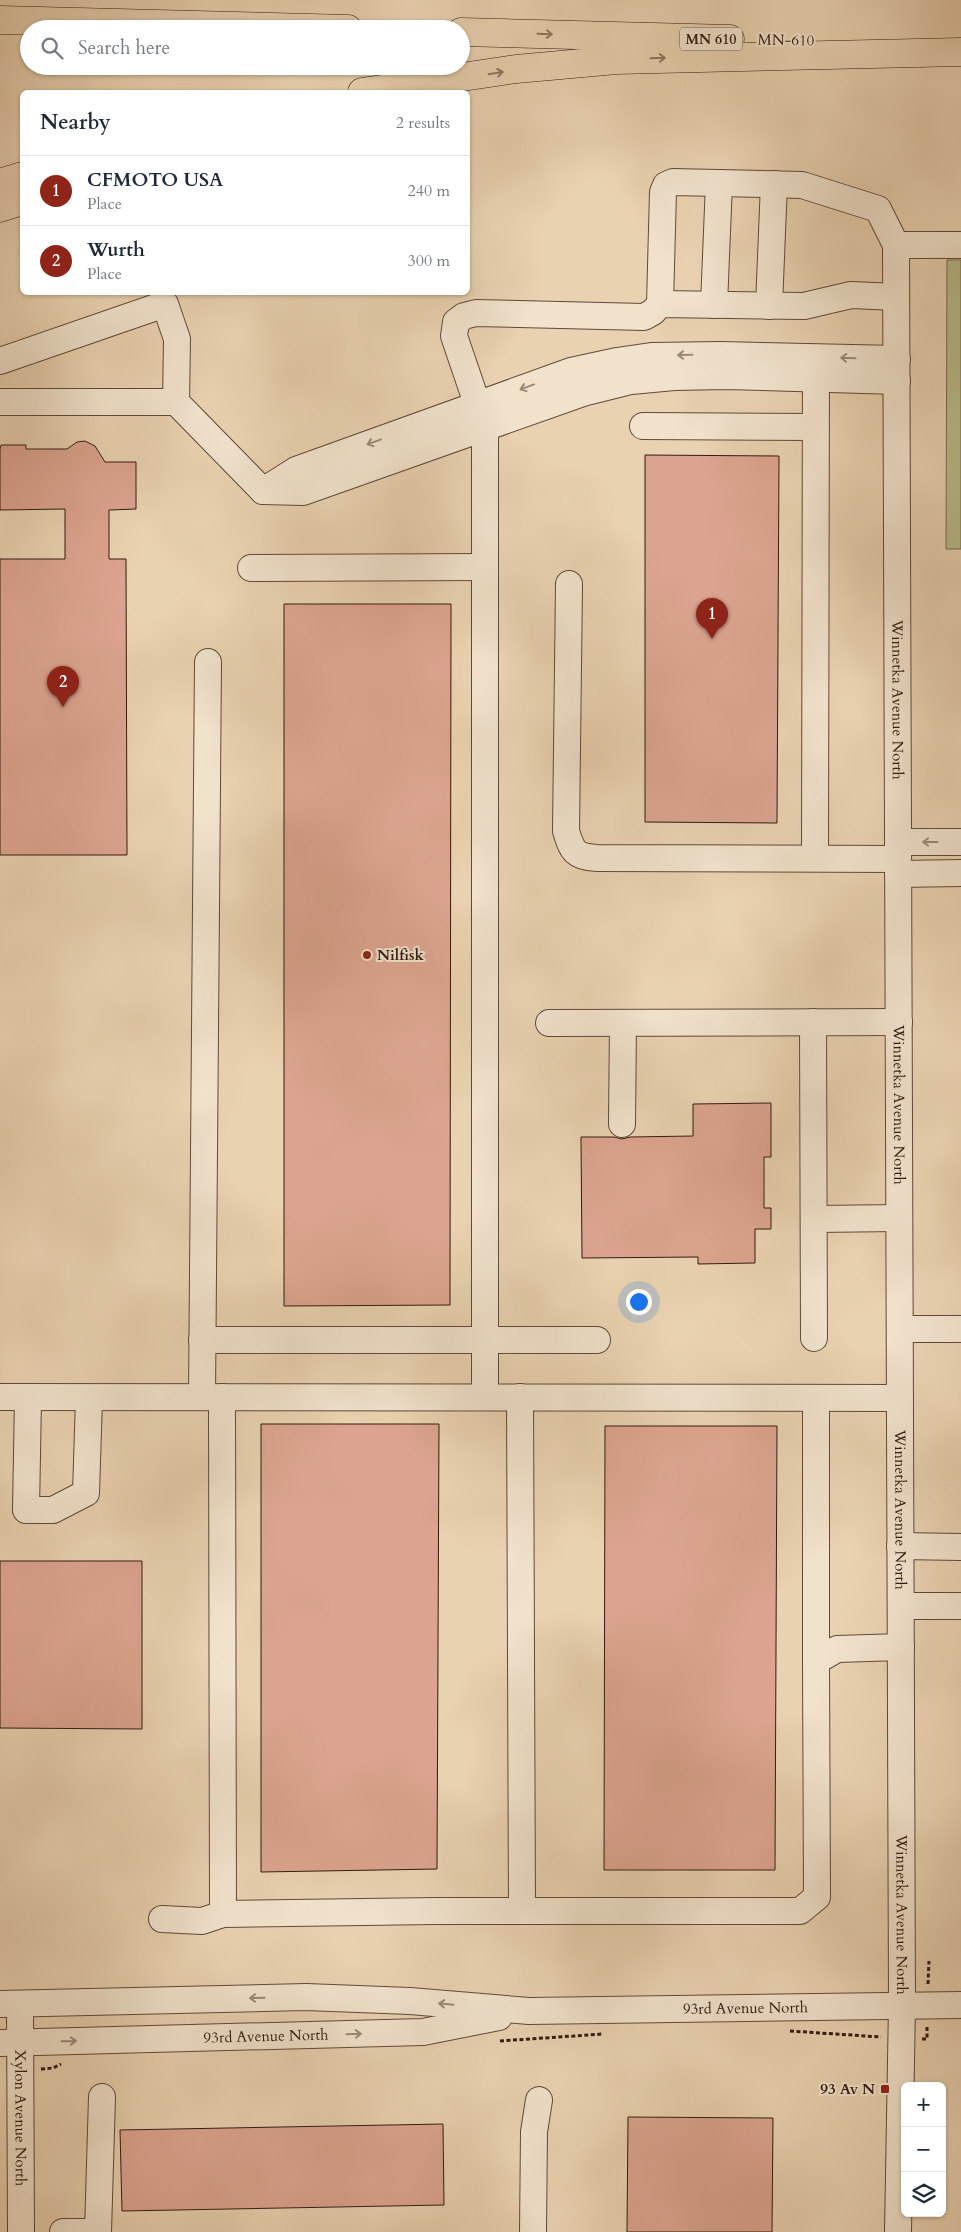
<!DOCTYPE html>
<html lang="en">
<head>
<meta charset="utf-8">
<style>
	body { margin:0; font-family:Cardo,serif; background:#f2f2f3; color:#1f2937 }
	.controls { position:absolute; right:15px; bottom:15px; display:grid; overflow:hidden; border-radius:8px; box-shadow:0 1px 4px #0004 }
	.controls button { width:45px; height:45px; display:grid; place-items:center; padding:0; border:0; border-bottom:1px solid #e0e1e3; background:#fff; color:#1f2937; font:25px sans-serif }
	.you { position:absolute; left:638px; top:1301px; width:18px; height:18px; margin:-12px; border:4px solid #fff; border-radius:50%; background:#1a73e8; box-shadow:0 0 0 8px #1a73e833 }
	.badge { display:grid; place-items:center; width:32px; height:32px; border-radius:50%; background:#8f2418; color:#fff; font-size:16px; font-weight:700 }
	.pin { position:absolute; translate:-50% -41px; filter:drop-shadow(0 1px 2px #0008) }
	.pin::after { content:''; position:absolute; top:26px; width:18px; height:15px; background:inherit; clip-path:polygon(0 0,100% 0,50% 100%) }
	.list { margin:0; padding:0; list-style:none }
	h2 { display:flex; justify-content:space-between; align-items:center; height:65px; margin:0; padding:0 20px; font-size:21px }
	h2 small { font-size:16px; font-weight:400; color:#747a83 }
	.list li { display:grid; grid-template-columns:32px 1fr auto; gap:15px; align-items:center; box-sizing:border-box; height:70px; padding:0 20px; border-top:1px solid #e0e1e3 }
	.list b { display:block; font-size:19px; white-space:nowrap }
	.list p { margin:0; font-size:16px; white-space:nowrap; color:#747a83 }
	.list em { font-size:16px; font-style:normal; color:#747a83 }
	.icon { flex:none; width:28px; height:28px; fill:none; stroke:currentColor; stroke-width:2; stroke-linecap:round; stroke-linejoin:round }
	.map { position:relative; flex:none; width:961px; height:2232px; overflow:hidden }
	.search { position:absolute; background:#fff; box-shadow:0 1px 4px #0004; left:20px; top:20px; width:450px; height:55px; display:flex; align-items:center; gap:12px; box-sizing:border-box; padding:0 18px; border-radius:28px; color:#747a83; font-size:19px }
	.panel { position:absolute; background:#fff; box-shadow:0 1px 4px #0004; left:20px; top:90px; width:450px; height:205px; border-radius:8px }
	.map>svg:first-child { display:block }
	.green { fill:#b8bb8a; stroke:#756b4e }
	.building { fill:#dca490; stroke:#321b11 }
	.lines { fill:none; stroke-linecap:round; stroke-linejoin:round }
	.minor-casing { stroke:#604939; stroke-width:28 }
	.highway-casing { stroke:#321b11; stroke-width:29 }
	.path { stroke:#321b11; stroke-width:3; stroke-dasharray:4 2.5; stroke-linecap:butt }
	.minor { stroke:#f1e2cc; stroke-width:26 }
	.highway { stroke:#e9d2b1; stroke-width:28 }
	.oneway { stroke:#8e7661 }
	.oneway2 { stroke:#9b8878 }
	.poi-dot { fill:#8f2418; stroke:#f1e2cc; stroke-width:2 }
	.labels { text-anchor:middle; dominant-baseline:central; stroke-width:4; stroke-linejoin:round; paint-order:stroke }
	.shield { fill:#f1e2cc; stroke:#6b5749; stroke-width:1 }
	.shield-label { font-size:14px; font-weight:bold; fill:#321b11 }
	.street-label { font-size:15px; fill:#321b11; stroke:#f1e2cc }
	.poi-label { font-size:15px; font-weight:bold; fill:#321b11; stroke:#f1e2cc; text-anchor:start }
</style>
</head>
<body>
<div class="map">
<svg width="961" height="2232" viewBox="0 0 961 2232">
	<rect width="100%" height="100%" fill="#e9d2b1"/>
	<filter id="stains"><feTurbulence type="fractalNoise" baseFrequency=".004" numOctaves="4"/><feColorMatrix values="0 0 0 0 .2 0 0 0 0 .09 0 0 0 0 .02 0 0 0 .5 -.17"/></filter>
	<radialGradient id="worn" r=".72"><stop offset=".6" stop-color="#630" stop-opacity="0"/><stop offset="1" stop-color="#630" stop-opacity=".3"/></radialGradient>
	<path class="green" d="M947,260H961V549H946Z"/>
	<path class="building" d="M85,441L95,446L105,462H136V509L109,510V559H126L127,855H0V559H65V509L0,510V449L1,445H26V449H67L77,442Z
		M645,455L779,456L777,823L645,822Z
		M284,604H451L450,1305L284,1306Z
		M771,1103V1157H764V1208H771V1229H755V1263L698,1264V1257L582,1258L581,1137H614L622,1139L630,1137L693,1136V1104Z
		M261,1424H439L437,1869L261,1872Z
		M605,1426H777L775,1870H604Z
		M0,1561H142V1729L0,1728Z
		M628,2117L773,2118L772,2232H627Z
		M443,2124L444,2205L122,2211L120,2130Z"/>
	<g class="lines">
		<g class="minor-casing">
			<g id="minor">
				<path d="M896,245H961"/>
				<path id="s1" d="M660,304L663,192L666,185L673,182L802,185L878,209L896,245L902,2005L898,2232"/>
				<path d="M714,305L719,183"/>
				<path d="M769,306L774,184"/>
				<path d="M897,359L720,355L651,356L617,361L571,371L296,470L263,491L303,492L583,393L631,381L674,377L726,376L897,381"/>
				<path d="M0,361L165,304L177,339L176,402L263,491"/>
				<path d="M0,402H176"/>
				<path d="M643,426L815,427"/>
				<path d="M251,568L485,567"/>
				<path d="M569,584L566,831C572,851 575,857 597,858L898,859"/>
				<path d="M898,842H961"/>
				<path d="M815,858L816,361"/>
				<path d="M898,874L961,873"/>
				<path d="M813,1022L814,1338"/>
				<path d="M549,1023L899,1022"/>
				<path d="M622,1124L623,1023"/>
				<path d="M814,1219L899,1218"/>
				<path d="M900,1329H961"/>
				<path d="M202,1340H597"/>
				<path d="M0,1397L900,1398"/>
				<path d="M202,1397L208,662"/>
				<path d="M222,1397L223,1914"/>
				<path d="M485,1397V427L454,336L456,322L464,316L476,313L644,317L653,312L660,304L804,306L851,295L896,297"/>
				<path d="M520,1397L522,1911"/>
				<path d="M28,1398L26,1510H53L86,1493L89,1399"/>
				<path d="M816,1398V1661"/>
				<path d="M900,1546L961,1547"/>
				<path d="M901,1606H961"/>
				<path d="M162,1919L202,1921L223,1914L436,1911H800L817,1897L816,1661L837,1649L901,1647"/>
				<path id="s2" d="M0,2004L306,1997L410,2001L529,2011L961,2005"/>
				<path id="s3" d="M20,2004L21,2232"/>
				<path id="s4" d="M0,2043L423,2032L499,2017"/>
				<path d="M63,2232H98L102,2097"/>
				<path d="M533,2232L534,2132L539,2100"/>
			</g>
		</g>
		<g class="highway-casing">
			<path id="highway" d="M0,20L348,29
				M461,32L730,39
				M362,92L516,69L616,60L961,52
				M0,183L22,176
				M0,208L22,201"/>
		</g>
		<path class="path" d="M928,1984L929,1961
			M790,2031L881,2037
			M922,2039H927V2027
			M500,2041L603,2034
			M41,2069L53,2068L61,2064"/>
		<use href="#minor" class="minor"/>
		<use href="#highway" class="highway"/>
	</g>
	<defs><path id="oneway-shaft" d="M-6 0H5M1.5-3L5.5 0L1.5 3" fill="none" stroke-width="1.6" stroke-linecap="round" stroke-linejoin="round" transform="scale(1.25)"/></defs>
	<g class="oneway">
		<use href="#oneway-shaft" transform="translate(545 34) rotate(2)"/>
		<use href="#oneway-shaft" transform="translate(658 58) rotate(-2)"/>
		<use href="#oneway-shaft" transform="translate(496 73) rotate(-9)"/>
	</g>
	<g class="oneway2">
		<use href="#oneway-shaft" transform="translate(685 355) rotate(179)"/>
		<use href="#oneway-shaft" transform="translate(848 358) rotate(-178)"/>
		<use href="#oneway-shaft" transform="translate(527 387) rotate(160)"/>
		<use href="#oneway-shaft" transform="translate(374 442) rotate(160)"/>
		<use href="#oneway-shaft" transform="translate(930 842) rotate(180)"/>
		<use href="#oneway-shaft" transform="translate(257 1998) rotate(179)"/>
		<use href="#oneway-shaft" transform="translate(446 2004) rotate(-175)"/>
		<use href="#oneway-shaft" transform="translate(354 2034) rotate(-2)"/>
		<use href="#oneway-shaft" transform="translate(69 2041) rotate(-1)"/>
	</g>
	<g class="poi-dot">
		<circle cx="367" cy="955" r="5"/>
		<rect x="880" y="2084" width="10" height="10" rx="2.5"/>
	</g>
	<g class="labels">
		<rect class="shield" x="680" y="27.5" width="62" height="23" rx="4"/>
		<g class="shield-label">
			<text x="711" y="39">MN 610</text>
		</g>
		<g class="street-label">
			<text transform="translate(786 40) rotate(1)">MN-610</text>
			<text stroke="none"><textPath href="#s1" startOffset="831">Winnetka Avenue North</textPath></text>
			<text stroke="none"><textPath href="#s1" startOffset="1236">Winnetka Avenue North</textPath></text>
			<text stroke="none"><textPath href="#s1" startOffset="1641">Winnetka Avenue North</textPath></text>
			<text stroke="none"><textPath href="#s1" startOffset="2046">Winnetka Avenue North</textPath></text>
			<text stroke="none"><textPath href="#s2" startOffset="746">93rd Avenue North</textPath></text>
			<text stroke="none"><textPath href="#s4" startOffset="266">93rd Avenue North</textPath></text>
			<text stroke="none"><textPath href="#s3" startOffset="114">Xylon Avenue North</textPath></text>
		</g>
		<g class="poi-label">
			<text x="377" y="955">Nilfisk</text>
			<text x="875" y="2089" text-anchor="end">93 Av N</text>
		</g>
	</g>
	<rect width="100%" height="100%" filter="url(#stains)"/>
	<rect width="100%" height="100%" fill="url(#worn)"/>
</svg>
<div class="controls">
<button>+</button>
<button>−</button>
<button><svg class="icon" aria-label="layers" viewBox="0 0 24 24"><path d="M12 4l9 5-9 5-9-5zM3 14l9 5 9-5"/></svg></button>
</div>
<div class="you"></div>
<div class="pin badge" style="left:712px;top:639px">1</div>
<div class="pin badge" style="left:63px;top:707px">2</div>
<div class="search"><svg class="icon" aria-label="search" viewBox="0 0 24 24"><circle cx="10" cy="10" r="6"/><path d="M15 15l6 6"/></svg>Search here</div>
<section class="panel">
<h2>Nearby<small>2 results</small></h2>
<ul class="list">
<li><span class="badge">1</span><div><b>CFMOTO USA</b><p>Place</p></div><em>240 m</em></li>
<li><span class="badge">2</span><div><b>Wurth</b><p>Place</p></div><em>300 m</em></li>
</ul>
</section>
</div>
</body>
</html>
